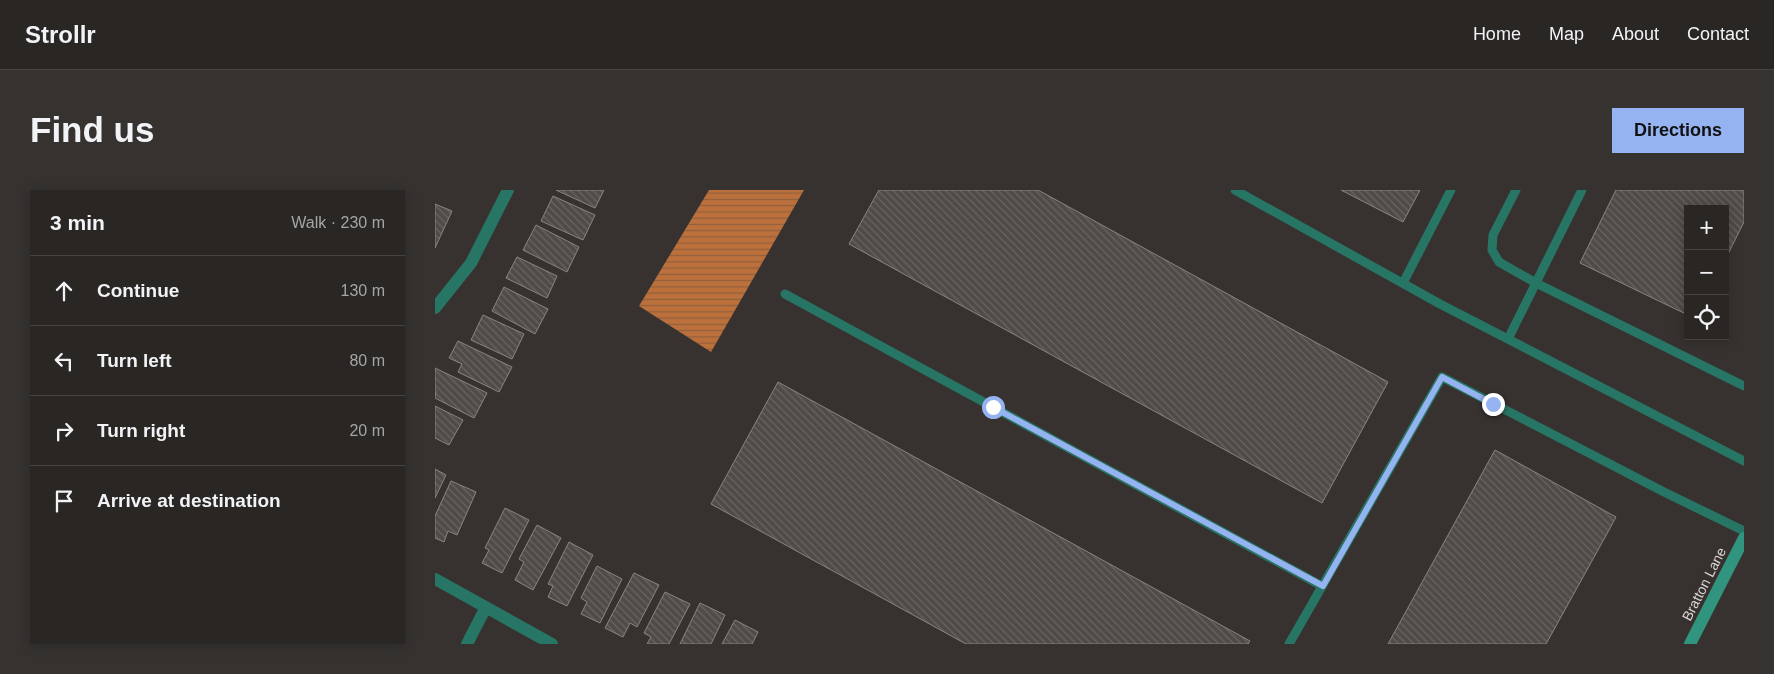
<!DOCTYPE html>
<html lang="en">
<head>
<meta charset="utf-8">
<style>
	body { margin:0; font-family:Helvetica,sans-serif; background:#353230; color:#f1f3f6 }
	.controls { position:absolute; right:15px; top:15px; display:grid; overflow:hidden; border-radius:0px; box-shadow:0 2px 12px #0003 }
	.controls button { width:45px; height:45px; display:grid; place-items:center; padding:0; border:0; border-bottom:1px solid #454341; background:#292623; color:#f1f3f6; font:25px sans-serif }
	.stop { position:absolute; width:15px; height:15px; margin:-11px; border:4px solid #95b2f1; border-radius:50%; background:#fff }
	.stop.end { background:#95b2f1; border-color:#fff; box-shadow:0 1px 5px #0008 }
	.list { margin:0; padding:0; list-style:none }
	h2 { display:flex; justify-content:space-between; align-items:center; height:65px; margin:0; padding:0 20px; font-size:21px }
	h2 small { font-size:16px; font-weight:400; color:#a5a5a6 }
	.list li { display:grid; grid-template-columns:32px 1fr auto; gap:15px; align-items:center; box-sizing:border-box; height:70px; padding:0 20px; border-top:1px solid #454341 }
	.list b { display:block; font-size:19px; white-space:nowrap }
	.list em { font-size:16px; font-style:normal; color:#a5a5a6 }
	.icon { flex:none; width:28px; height:28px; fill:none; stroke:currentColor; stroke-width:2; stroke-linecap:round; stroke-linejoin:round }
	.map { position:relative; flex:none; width:1309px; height:454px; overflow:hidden; border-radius:0px }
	header { display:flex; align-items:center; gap:30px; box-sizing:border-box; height:70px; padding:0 25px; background:#292623; border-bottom:1px solid #454341 }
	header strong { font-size:24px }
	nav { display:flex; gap:28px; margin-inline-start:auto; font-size:18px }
	.intro { display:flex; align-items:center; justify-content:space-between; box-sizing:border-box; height:120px; padding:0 30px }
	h1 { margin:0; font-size:35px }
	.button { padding:12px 22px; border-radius:0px; background:#95b2f1; color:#111; font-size:18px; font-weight:700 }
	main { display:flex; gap:30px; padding:0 30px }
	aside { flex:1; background:#292623; border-radius:0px; box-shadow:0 2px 12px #0003 }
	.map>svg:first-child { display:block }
	.water { fill:url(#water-rules) }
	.building { fill:url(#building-back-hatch); stroke:#8a8581 }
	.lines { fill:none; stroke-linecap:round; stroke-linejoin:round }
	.lane { stroke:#277564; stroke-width:9 }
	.street { stroke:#277564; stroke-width:12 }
	.secondary { stroke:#31947f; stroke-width:12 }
	.route { stroke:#95b2f1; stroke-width:6 }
	.labels { text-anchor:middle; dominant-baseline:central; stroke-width:5; stroke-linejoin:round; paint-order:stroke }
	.street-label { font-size:14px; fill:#dbd8d6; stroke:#37322f }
</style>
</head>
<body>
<header>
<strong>Strollr</strong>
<nav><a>Home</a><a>Map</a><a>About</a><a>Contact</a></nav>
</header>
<div class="intro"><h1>Find us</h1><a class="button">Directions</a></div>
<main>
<aside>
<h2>3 min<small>Walk · 230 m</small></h2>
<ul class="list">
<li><svg class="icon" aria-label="ahead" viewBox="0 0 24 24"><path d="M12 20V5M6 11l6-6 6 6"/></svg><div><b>Continue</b></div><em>130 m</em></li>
<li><svg class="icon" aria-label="left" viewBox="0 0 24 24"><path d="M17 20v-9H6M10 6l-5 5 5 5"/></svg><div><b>Turn left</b></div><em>80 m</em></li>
<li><svg class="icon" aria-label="right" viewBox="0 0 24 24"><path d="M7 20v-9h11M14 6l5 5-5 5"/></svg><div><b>Turn right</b></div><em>20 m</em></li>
<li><svg class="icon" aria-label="arrive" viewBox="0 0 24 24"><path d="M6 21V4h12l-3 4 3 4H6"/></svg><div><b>Arrive at destination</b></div></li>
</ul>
</aside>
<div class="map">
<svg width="1309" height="454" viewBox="0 0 1309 454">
	<defs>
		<pattern id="water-rules" width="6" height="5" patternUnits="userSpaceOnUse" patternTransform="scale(1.25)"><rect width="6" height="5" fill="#bc703b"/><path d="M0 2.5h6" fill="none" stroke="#91603d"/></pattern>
		<pattern id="building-back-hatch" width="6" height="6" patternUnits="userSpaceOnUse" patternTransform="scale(1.25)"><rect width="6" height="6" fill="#504b48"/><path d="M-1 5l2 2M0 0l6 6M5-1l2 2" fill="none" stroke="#696462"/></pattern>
	</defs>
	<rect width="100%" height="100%" fill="#37322f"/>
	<path class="water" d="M274,0H369L276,162L204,116Z"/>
	<path class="building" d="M121,0H169L160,18Z
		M444,0H603L953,192L887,313L414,54Z
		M906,0H985L968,32Z
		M1181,0H1309V32L1290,70V19H1253V125L1145,73Z
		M118,6L160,25L148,50L106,31Z
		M0,14L17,21L0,58Z
		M101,35L144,57L132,82L88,60Z
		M82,67L122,86L112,108L71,88Z
		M69,97L113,119L100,144L57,121Z
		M48,125L89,144L77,169L36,150Z
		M23,151L77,177L64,202L23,182L27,174L14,168Z
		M0,178L52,203L39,228L0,208L1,200L0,199Z
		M343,192L815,451L813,454H531L276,314Z
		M0,216L28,230L14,255L0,248Z
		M1060,260L1181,327L1174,340L1111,454H953Z
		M0,279L11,285L0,308Z
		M16,291L41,302L22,345L13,341L9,352L0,348V326Z
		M70,318L94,330L67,383L47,373L54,360L50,358Z
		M102,335L126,348L98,400L80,390L89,372L84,369Z
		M134,352L158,365L132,416L113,407L118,396L113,394Z
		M162,376L187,389L165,433L146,424L152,412L146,408Z
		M199,383L224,395L202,437L195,433L188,447L170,438Z
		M230,402L255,414L234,454H212L216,447L209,443Z
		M265,413L290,425L276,454H245Z
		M300,430L323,442L317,454H287Z"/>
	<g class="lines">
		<path class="lane" d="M800,0L1005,114L1309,271
			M1081,0L1058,45L1057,60L1064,72L1101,93L1309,196
			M968,93L1016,0
			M350,104L887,396
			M1073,149L1147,0
			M854,454L1007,187L1229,302L1309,341"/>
		<path class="street" d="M0,118L36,73L73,0
			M0,389L117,454
			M32,454L51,417"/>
		<path class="secondary" d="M1255,454L1309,348"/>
	</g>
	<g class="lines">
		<path class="route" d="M558,217L888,396L1007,187L1058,214"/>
	</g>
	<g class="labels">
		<g class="street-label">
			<text transform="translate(1269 394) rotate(-63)">Bratton Lane</text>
		</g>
	</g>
</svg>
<div class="controls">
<button>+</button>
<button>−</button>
<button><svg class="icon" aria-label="locate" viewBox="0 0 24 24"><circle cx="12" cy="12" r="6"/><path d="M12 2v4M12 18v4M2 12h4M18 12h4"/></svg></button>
</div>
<div class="stop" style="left:558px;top:217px"></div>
<div class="stop end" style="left:1058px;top:214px"></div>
</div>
</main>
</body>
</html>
